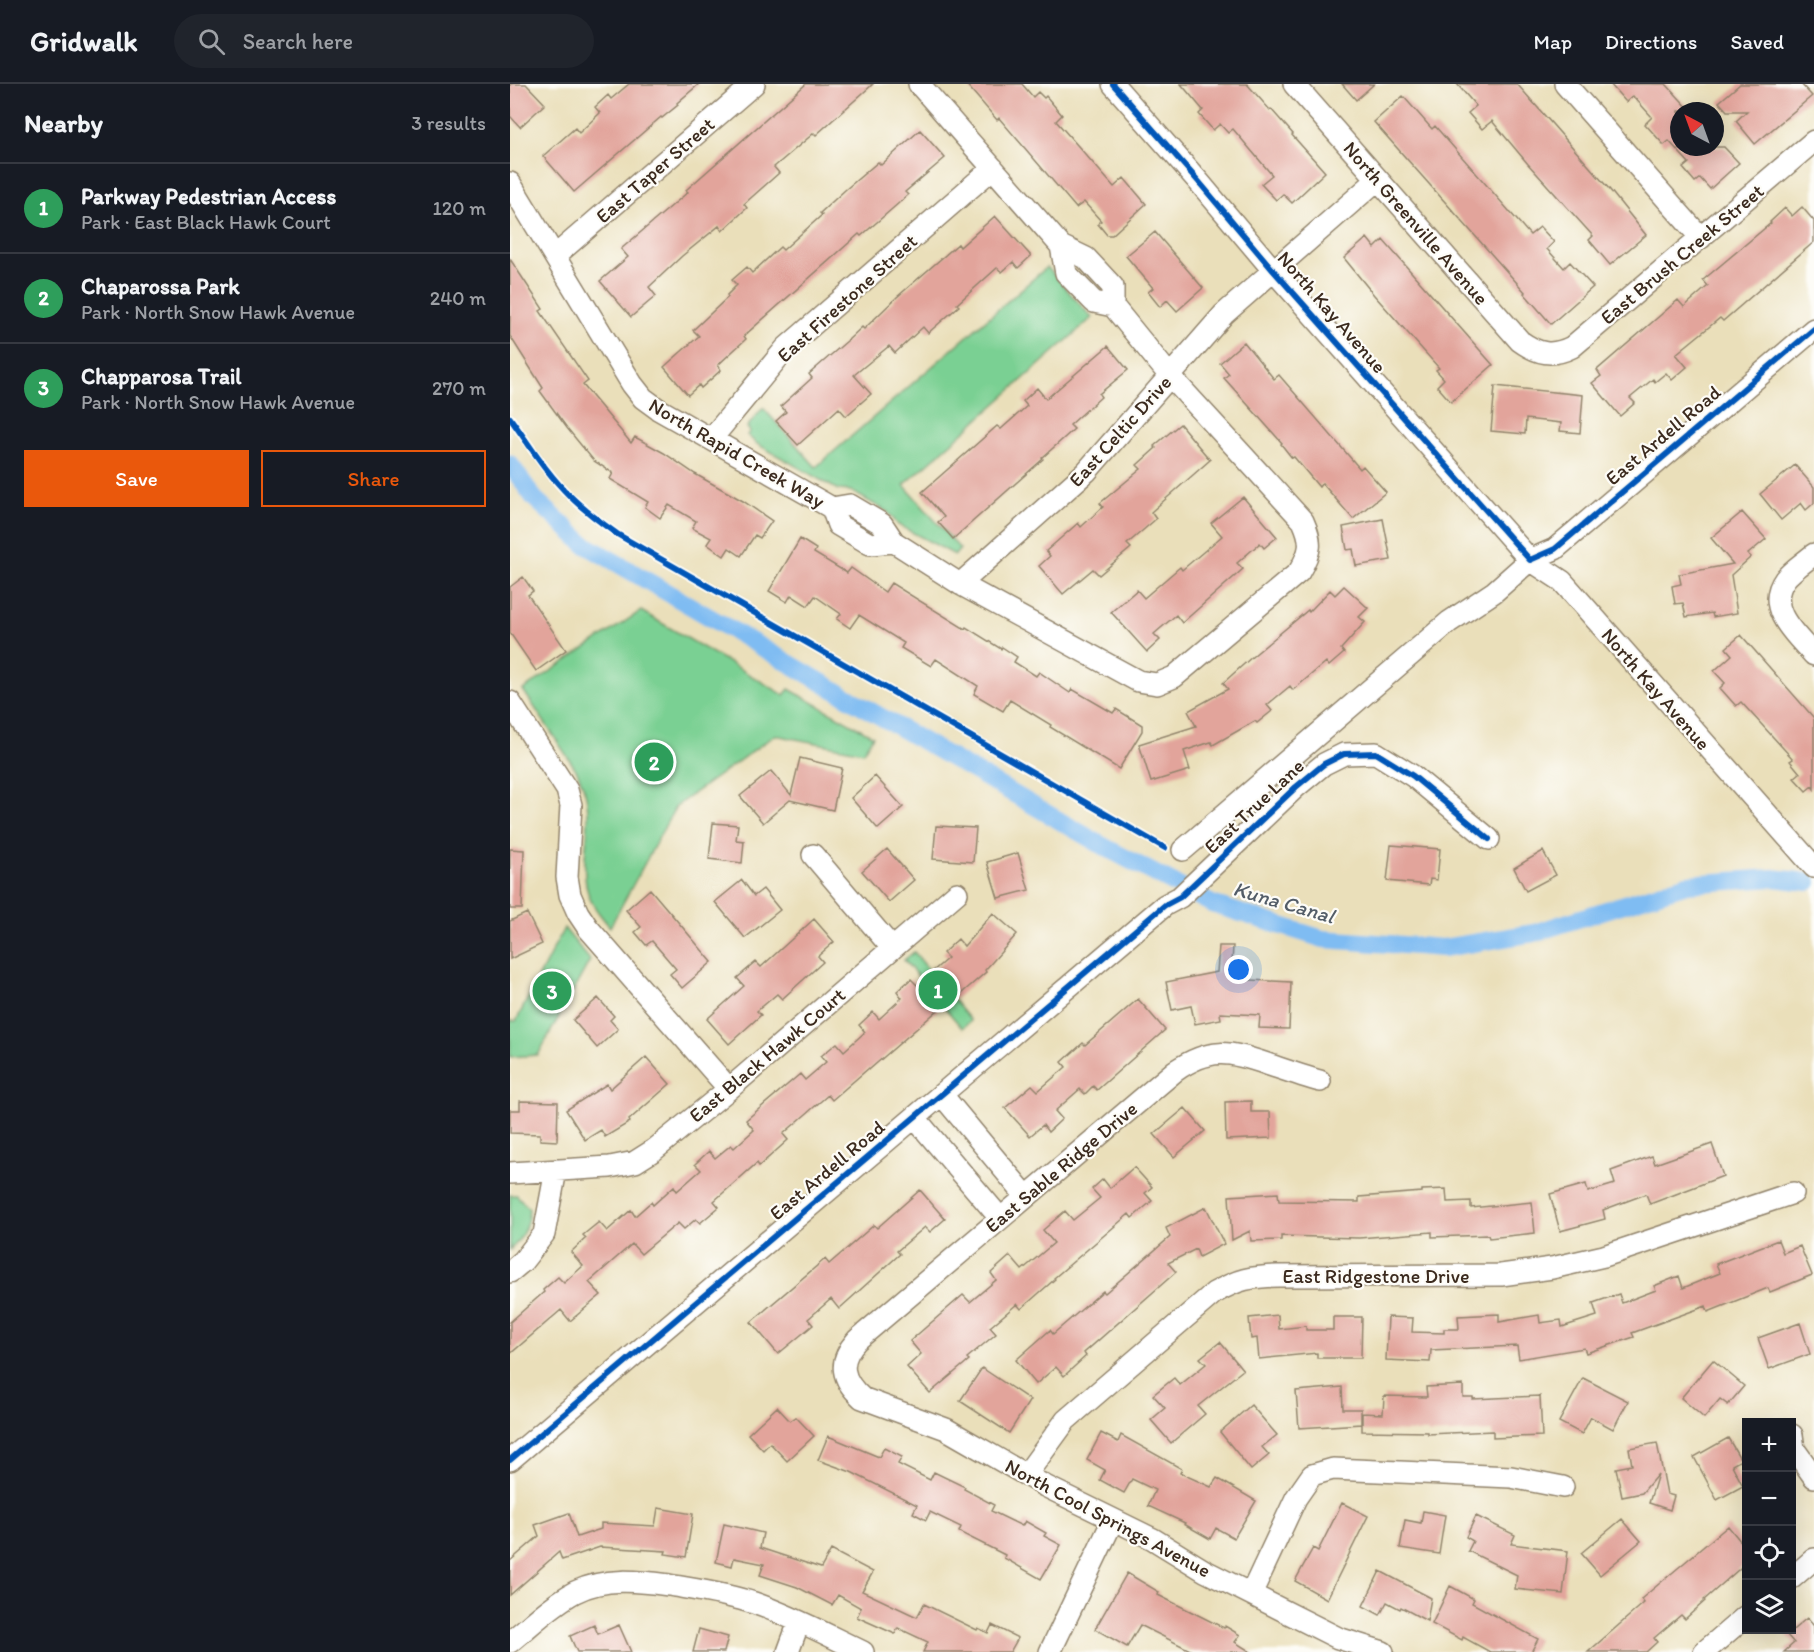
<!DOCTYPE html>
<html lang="en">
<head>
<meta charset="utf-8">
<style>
	body { margin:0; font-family:Itim,sans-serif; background:#20242c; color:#f1f3f6 }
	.controls { position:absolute; right:18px; bottom:18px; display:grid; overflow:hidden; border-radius:0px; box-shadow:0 6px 24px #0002 }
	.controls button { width:54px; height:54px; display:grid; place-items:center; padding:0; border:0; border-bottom:2px solid #363941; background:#171b24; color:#f1f3f6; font:30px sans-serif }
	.compass { position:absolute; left:1160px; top:18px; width:54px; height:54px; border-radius:50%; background:#171b24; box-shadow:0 6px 24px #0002; rotate:319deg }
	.you { position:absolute; left:729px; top:886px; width:21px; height:21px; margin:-15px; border:4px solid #fff; border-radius:50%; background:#1a73e8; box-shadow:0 0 0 9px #1a73e833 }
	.badge { display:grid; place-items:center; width:39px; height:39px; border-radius:50%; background:#ea580c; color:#fff; font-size:20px; font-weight:700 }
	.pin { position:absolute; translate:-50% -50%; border:3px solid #fff; box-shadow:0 2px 6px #0006 }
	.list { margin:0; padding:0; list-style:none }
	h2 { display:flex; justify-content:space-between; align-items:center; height:78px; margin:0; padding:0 24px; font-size:26px }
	h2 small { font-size:20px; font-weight:400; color:#9ea1a6 }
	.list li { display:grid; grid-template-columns:39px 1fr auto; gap:18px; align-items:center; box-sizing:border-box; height:90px; padding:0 24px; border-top:2px solid #363941 }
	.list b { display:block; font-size:22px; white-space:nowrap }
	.list p { margin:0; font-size:20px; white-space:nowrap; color:#9ea1a6 }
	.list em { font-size:20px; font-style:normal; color:#9ea1a6 }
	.actions { display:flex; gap:12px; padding:18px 24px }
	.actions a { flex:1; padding:14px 0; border:2px solid #ea580c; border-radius:0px; text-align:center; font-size:21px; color:#ea580c }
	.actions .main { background:#ea580c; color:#fff }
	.icon { flex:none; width:33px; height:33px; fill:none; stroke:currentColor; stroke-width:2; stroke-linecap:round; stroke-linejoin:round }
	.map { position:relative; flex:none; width:1304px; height:1568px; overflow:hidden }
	header { display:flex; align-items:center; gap:36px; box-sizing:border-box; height:84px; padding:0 30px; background:#171b24; border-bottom:2px solid #363941 }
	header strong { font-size:28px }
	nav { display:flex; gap:33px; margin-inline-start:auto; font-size:21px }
	.search { width:420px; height:54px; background:#20242c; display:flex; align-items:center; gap:15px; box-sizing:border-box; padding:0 21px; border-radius:33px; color:#9ea1a6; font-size:22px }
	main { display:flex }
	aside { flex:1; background:#171b24 }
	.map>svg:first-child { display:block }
	.green { fill:#7ad093; stroke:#5a7d58; stroke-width:1.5 }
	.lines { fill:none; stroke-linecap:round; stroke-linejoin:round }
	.canal { stroke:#7fbcf2; stroke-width:18 }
	.building { fill:#e2a49b }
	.minor-casing { stroke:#92846c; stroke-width:24 }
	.minor { stroke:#fff; stroke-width:21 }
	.cycleway-casing { stroke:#fdfcf7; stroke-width:10 }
	.cycleway { stroke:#0057b8; stroke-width:6 }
	.labels { text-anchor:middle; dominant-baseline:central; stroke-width:4.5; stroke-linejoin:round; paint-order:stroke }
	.street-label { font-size:20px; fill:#3b2a1e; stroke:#fdfcf7 }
	.water-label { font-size:21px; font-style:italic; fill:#535d68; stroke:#fdfcf7 }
</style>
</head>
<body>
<header>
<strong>Gridwalk</strong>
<div class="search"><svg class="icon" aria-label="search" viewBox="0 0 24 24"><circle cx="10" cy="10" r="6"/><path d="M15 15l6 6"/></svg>Search here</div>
<nav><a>Map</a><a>Directions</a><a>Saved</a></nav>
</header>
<main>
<aside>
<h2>Nearby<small>3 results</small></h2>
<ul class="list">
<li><span class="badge" style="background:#2e9e5b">1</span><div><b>Parkway Pedestrian Access</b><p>Park · East Black Hawk Court</p></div><em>120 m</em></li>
<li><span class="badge" style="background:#2e9e5b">2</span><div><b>Chaparossa Park</b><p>Park · North Snow Hawk Avenue</p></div><em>240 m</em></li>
<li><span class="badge" style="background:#2e9e5b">3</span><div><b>Chapparosa Trail</b><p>Park · North Snow Hawk Avenue</p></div><em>270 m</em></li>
</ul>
<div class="actions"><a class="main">Save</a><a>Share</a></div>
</aside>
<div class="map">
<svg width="1304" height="1568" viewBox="0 0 1304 1568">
	<rect width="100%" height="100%" fill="#fdfcf7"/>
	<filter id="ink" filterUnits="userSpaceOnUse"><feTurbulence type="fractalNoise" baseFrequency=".0167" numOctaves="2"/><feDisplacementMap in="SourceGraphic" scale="12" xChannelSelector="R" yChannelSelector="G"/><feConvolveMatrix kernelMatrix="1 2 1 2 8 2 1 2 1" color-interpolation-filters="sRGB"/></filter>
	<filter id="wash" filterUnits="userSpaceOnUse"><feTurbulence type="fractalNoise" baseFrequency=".008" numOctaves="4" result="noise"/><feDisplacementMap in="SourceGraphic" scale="24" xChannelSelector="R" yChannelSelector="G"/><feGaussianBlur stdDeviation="1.35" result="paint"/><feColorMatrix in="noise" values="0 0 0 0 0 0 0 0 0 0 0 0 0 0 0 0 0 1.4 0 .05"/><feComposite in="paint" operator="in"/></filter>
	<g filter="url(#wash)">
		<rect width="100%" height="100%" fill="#eadfba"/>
		<path class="green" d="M537,183L582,234L394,401L450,465L445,471L388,441L378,428L341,407L328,406L247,360L237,351L240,348L237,343L253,324L306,383Z
			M131,527L274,611L279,605L363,652L353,668L265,651L166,722L100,843C92,833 83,824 79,812C68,782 82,749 77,718C76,707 71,697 67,687L13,606Z
			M54,844L80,876L28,971L0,973V937H6Z
			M404,868L461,937L452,944L394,876Z
			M0,1111H7L19,1125C18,1140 12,1155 0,1166Z"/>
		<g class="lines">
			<path class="canal" d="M0,380L24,414L74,460L593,762L702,820L813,855L933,864L1024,849L1177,800L1263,794L1298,798"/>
		</g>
		<g id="blocks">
			<path class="building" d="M0,0H16L35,20L10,43L0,32Z
				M119,0H189L167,19L168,21L152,34L151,33L64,108L33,72L65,44L69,49L90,29L85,23L98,11L101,15Z
				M296,0H363L306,51L304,49L264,83L269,89L234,120L237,124L212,147L209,142L172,172L139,203L146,212L121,233L90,197L118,173L111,165L178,108L176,106Z
				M456,0H512L523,13L528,8L534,14L536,12L552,31L546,37L604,103L614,94L636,120L602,151H597L588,140L591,137L574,118L566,124L489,34L487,36Z
				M671,0H737L760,26L761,25L783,50L782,51L815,88L782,119L773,110L766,116L751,100L762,91L723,45L718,49L710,40L703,46L689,30L693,26Z
				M832,0H864L846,16Z
				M947,0H1007L1100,106L1136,151L1100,181L1079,156L1083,152L1018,80L982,37L972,45L958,29L966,22Z
				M1100,0H1156L1181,27H1169V63H1214L1229,79L1200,105L1190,94L1185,98L1173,84L1179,79L1159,57L1154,61L1135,40L1142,33L1123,12L1116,18Z
				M1230,0H1291L1302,12L1245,60L1226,37L1237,27H1217L1209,18Z
				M893,12L922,45L925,42L1020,151L1030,143L1044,158L1037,165L1054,184L1060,178L1083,203L1041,240L1014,209L1015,208L864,38Z
				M410,46L435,74L395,108L398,111L382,125L351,152L349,150L234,252L236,255L208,281L211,286L191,304L189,301L178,311L154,283L189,252L183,246L218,213L217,211L227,201L222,196L237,183L242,189L270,163L273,166L312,131L310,129L335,106L368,78L371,81Z
				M1292,123L1304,137V158L1213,237L1210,234L1166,270L1177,283L1162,296L1156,289L1145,298L1143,295L1120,314L1125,319L1110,332L1082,299L1091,292L1087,286L1168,216L1174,223L1198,202L1193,196L1261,139L1260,138L1275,124L1282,132Z
				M485,132L521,172L508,184L503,178L492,188L487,184L447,220L449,222L418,249L413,243L385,269L379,262L344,291L361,310L336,332L329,324L288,361L266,337L276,328L271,322L302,294L299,290L337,257L352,243L354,245L387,213L448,160L450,163Z
				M645,148L693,204L667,227L657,216L650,223L638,208L643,204L616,172Z
				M857,154L865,164L873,156L983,281L941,318L927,302L934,295L926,286L929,284L864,211L834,174Z
				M0,175L33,225L30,227L78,297L73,301L121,359L125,353L154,369L185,390L233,417L262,437L250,454L245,451L231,472L219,464L214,472L197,460L201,454L182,444L186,437L159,421L150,434L135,423L138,418L100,395L103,389L84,377L57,344L30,307L33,304L0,252Z
				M734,258L764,295L769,291L850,385L853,382L876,408L843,435L812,399L809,403L784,373L782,374L771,360L772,359L714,294L719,290L710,279Z
				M598,262L618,286L589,310L591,313L560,341L564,345L532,374L533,375L443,455L428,438L434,433L412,408L487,342L491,345L517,322L513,317L527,304L536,315Z
				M985,302L1073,311L1070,349L1050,347L1051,339L1016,335L1015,350L981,347Z
				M670,340L700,376L641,428L646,435L617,460L621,464L589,491L583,485L553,510L529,482L540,472L536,467L568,439L571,443L593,423L590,419L631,385L627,381L646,364L644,362Z
				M1285,381L1304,403V419L1296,426L1291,419L1271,436L1250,410Z
				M733,413L767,453L754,464L750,459L727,479L733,485L672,539L666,531L644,550L650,556L637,568L601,528L627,506L634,514L670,483L672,486L712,452L701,439Z
				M1232,428L1256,455L1238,470L1241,473L1221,491L1227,529L1203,533L1202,529L1176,533L1173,519L1165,520L1162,502L1171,500L1169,490L1223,480L1201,454Z
				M873,435L881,476L846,482L843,465L837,466L833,443Z
				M290,455L306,465L304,469L337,489L341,484L375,508L381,499L455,545L456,543L491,565L492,563L507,573L504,578L526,592L529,588L560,609L562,605L603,629L606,625L632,641V647L609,685L540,643L541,641L500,616L493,627L464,610L468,602L426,575L421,582L391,564L394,559L349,531L340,544L327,535L331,530L305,512L298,522L281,511L277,518L259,507Z
				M13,493L23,507L18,511L56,566L26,587L0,549V503Z
				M834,502L858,524L849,533L855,538L831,565L834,569L819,582L816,578L783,606L780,602L757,621L762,627L747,639L745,637L703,661L701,658L674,667L680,686L641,698L629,660L686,642L678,627L718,605L713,599L743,572L798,526L799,528L820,506L825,511Z
				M1231,551L1304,634V705L1302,702L1296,707L1284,694L1290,689L1280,677L1283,675L1231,618L1226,622L1210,604L1215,599L1204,587L1222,571L1216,564Z
				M290,674L332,684L323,726L280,716L253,739L230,712L261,687L281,711Z
				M365,692L393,723L368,745L341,714Z
				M203,739L228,741L226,756L234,757L232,779L199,775Z
				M426,742L466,744L463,778L423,775Z
				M881,761L930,765L927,796L920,795L919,801L877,797Z
				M0,765L14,766L12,825H0Z
				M377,765L404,796L379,818L352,787Z
				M1033,767L1046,791L1016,807L1004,784Z
				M508,769L519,806L488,814L477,778Z
				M232,796L244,812L253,805L270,826L235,854L205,818Z
				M140,805L202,878L172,904L160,890L166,885L142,857L136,861L125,848L131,843L116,826Z
				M17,829L32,860L0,875V837Z
				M483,829L507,850L475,886L476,888L445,915L443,913L360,985L359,984L322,1016L318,1011L273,1050L278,1056L249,1082L247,1079L204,1117L209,1123L190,1139L186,1135L174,1145L168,1139L131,1170L122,1160L79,1198L91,1211L60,1237L51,1226L0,1270V1238L34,1208L33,1206L48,1193L54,1199L73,1182L61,1168L76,1154L73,1151L89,1138L97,1147L121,1126L125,1132L141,1118L143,1121L164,1102L167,1107L191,1086L185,1080L199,1067L205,1074L221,1061L224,1064L244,1046L236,1036L290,990L295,996L316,978L311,972L327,959L334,967L355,948L349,941L363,928L369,935L392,914L387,907L401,895L407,901L438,874L433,869L448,855L454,862Z
				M304,835L324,858L308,872L313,878L272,915L267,910L247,927L251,931L219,960L197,935L234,902L227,894L246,878L251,883Z
				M709,862H723L721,895L781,898L779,945L749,944L750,931L710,929L711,935L685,940L681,922L662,926L656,898L707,888Z
				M88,914L104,932L100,936L108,945L87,964L63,936Z
				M628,915L655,946L587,1006L583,1002L575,1010L570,1005L545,1027L552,1035L538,1048L533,1041L520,1052L495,1024L522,1001L528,1007L556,983L552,978L573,959L575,961Z
				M136,973L160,1000L119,1036L120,1038L95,1053L91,1046L75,1056L56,1026L97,1000L100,1005Z
				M10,1017L48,1018L47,1057L30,1056V1050L0,1049V1026H10Z
				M741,1017V1028H760L761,1054L716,1056L715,1018Z
				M675,1024L695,1047L664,1073L644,1050Z
				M1202,1060L1213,1092L1140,1120L1136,1110L1093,1126L1095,1135L1050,1147L1040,1110L1076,1100L1078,1108L1105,1100L1101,1087L1142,1072L1145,1080Z
				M624,1083L642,1103L635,1109L642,1117L622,1134L619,1130L544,1194L545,1195L511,1225L507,1220L480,1243L486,1250L457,1274L459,1276L420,1309L397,1283L411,1270L400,1257L453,1211L460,1218L486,1196L481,1189L500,1172L512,1186L544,1159L533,1146L555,1127L563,1136L590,1114L582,1105L593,1095L600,1104Z
				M936,1105L937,1118L961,1117V1124L1022,1118L1025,1149L979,1154L978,1151L922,1153V1148L849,1154L771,1152V1156L741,1157L740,1147L722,1156L719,1112L768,1109L769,1117L849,1118V1113L912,1108V1106Z
				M410,1106L435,1135L420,1148L415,1143L387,1167L390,1170L329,1225L321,1215L298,1235L303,1241L268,1270L241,1238L315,1175L319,1180L364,1141L367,1144Z
				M696,1123L714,1160L689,1173L686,1165L658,1179L666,1188L574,1269L576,1272L554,1292L546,1283L526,1300L506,1276L540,1246L543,1250L593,1207L595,1209L660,1153L656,1144Z
				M1268,1156L1273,1169L1290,1162L1302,1191L1260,1208L1258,1204L1198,1228L1196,1222L1122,1249L1124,1253L1076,1269L1074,1264L1009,1275L1007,1262L921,1266L920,1278L876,1276L878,1233L903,1234L902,1248L934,1249V1245H949L948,1232L989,1230V1238L1029,1231L1030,1239L1051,1236L1052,1243L1087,1232L1083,1219L1109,1210L1112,1219L1146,1206L1144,1202L1169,1192L1173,1204L1210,1189L1206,1180Z
				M768,1231L769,1245L796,1242V1246H823V1233H852L851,1274H807V1269L749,1275L747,1254L741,1255L739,1234Z
				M1290,1239L1300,1270L1259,1285L1248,1254Z
				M710,1258L733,1286L688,1322L695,1330L661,1359L641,1336L655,1324L643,1311L664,1294L670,1301L696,1280L690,1274Z
				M1203,1276L1234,1302L1218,1321L1210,1315L1194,1334L1171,1314Z
				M472,1284L520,1316L499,1349L450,1317Z
				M1073,1294L1118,1317L1103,1345L1081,1333L1072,1350L1049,1338Z
				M953,1301V1313H963V1315L1030,1312L1032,1352L983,1354V1347L918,1350V1348L852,1347V1329L873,1330L874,1312L917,1313L916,1303Z
				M832,1303L833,1325H851V1340L789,1344L786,1307Z
				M741,1321L767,1351L752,1363L759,1371L741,1386L710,1348Z
				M267,1323L280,1337L286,1333L304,1352L277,1377L260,1359L253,1366L238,1350Z
				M591,1349L608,1358L611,1351L672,1385L670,1389L701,1403L707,1394L746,1417L724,1454L706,1444L700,1455L674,1440L675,1439L638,1422L645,1406L622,1395L614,1409L590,1396L595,1386L577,1376Z
				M318,1352L369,1373L374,1364L392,1373L388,1380L420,1396L424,1388L455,1403L454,1405L484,1421L481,1427L512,1442L515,1437L536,1449L534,1452L551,1461L531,1495L494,1474L495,1471L449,1448L451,1443L420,1428L416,1436L403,1429L407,1421L341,1388L308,1376Z
				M1218,1354L1231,1376L1222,1381L1233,1402L1207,1416L1184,1373Z
				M1147,1359L1157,1410L1164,1412L1160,1426L1139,1419L1148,1390L1132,1409L1112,1413L1106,1384L1122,1381L1119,1364Z
				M832,1419L858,1432L817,1515L785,1497L803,1464L808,1467Z
				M148,1424L183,1430L176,1473L155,1470L156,1467L90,1463L52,1476L49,1468L0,1511V1477L29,1452L25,1441L59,1429L67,1453L91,1445V1439L145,1442Z
				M913,1427L935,1431L929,1470L890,1464L895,1436L911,1439Z
				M966,1432L1005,1451L1001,1460L1058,1467L1053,1510L1005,1505L1007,1491L958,1467L963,1457L956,1453Z
				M1112,1435L1131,1457L1090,1491L1071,1469Z
				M214,1440L253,1449L250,1464L311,1484L321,1466L363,1488L352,1507L407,1533L414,1520L467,1546L468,1544L478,1549L482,1541L508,1554L500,1568H413L418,1558L388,1544L385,1550L347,1533L351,1524L328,1511L322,1521L287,1503L250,1491L254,1480L224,1474L222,1482L206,1478Z
				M1218,1442L1236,1464V1479L1194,1516L1195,1517L1175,1535L1171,1531L1144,1554L1147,1558L1136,1568H1078L1134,1519L1131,1515Z
				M870,1487L921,1514L917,1537L891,1523L890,1525L877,1518L870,1531L853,1522Z
				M617,1489L649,1508L648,1511L714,1544L715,1542L730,1551L725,1558L741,1568H684L630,1541L617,1563L585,1545Z
				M940,1502L964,1515L962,1519L1028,1555L1021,1568H980L953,1553L952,1556L922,1540Z
				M1297,1534L1304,1542V1568H1274L1284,1559L1277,1551Z
				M84,1541L88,1550L109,1541L121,1568H67L60,1552Z
				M189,1545L218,1553L214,1568H183Z"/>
		</g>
	</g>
	<g filter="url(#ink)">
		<use href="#blocks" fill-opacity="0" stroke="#92846c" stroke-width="1.5"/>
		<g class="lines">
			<g class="minor-casing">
				<path id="minor" d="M409,0L551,162
					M603,0L689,98L763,186L1020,476L1052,497L1304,783
					M784,0L1010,257C1028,270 1042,273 1062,263L1304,57
					M1055,0L1191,154
					M0,99L122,300L133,314L148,325L322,424
					M45,172L244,0
					M202,354L276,264L483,84
					M384,458L360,460L328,441L322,424L340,421L372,440L384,458L450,500L628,597L647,600L664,593L789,488C801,467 803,459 793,437L660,292L603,222L584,218L556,189L551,162L576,174L603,203V222
					M1304,470C1295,478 1282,486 1275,495C1254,524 1286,551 1304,571
					M450,500L576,388L714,230L867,96
					M0,618L57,706L61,721L57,793L60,811L68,829L78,844L219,1005
					M673,766L939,538L984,508L1020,476L1045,465L1304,245
					M303,771L382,864
					M810,997C792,992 775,986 757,980C719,967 700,963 665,987L347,1256C327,1278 332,1296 352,1314L436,1345L535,1402L643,1455L695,1487L828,1554L873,1568
					M432,1011L516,1112
					M405,1034L490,1134
					M0,1089L100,1083L125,1078L144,1066L219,1005L447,809
					M0,1188L13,1177L34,1150L46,1086
					M1282,1351L1284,1365L1304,1393
					M0,1376L655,821L670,813L786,703L814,680L834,670L866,669L903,692L979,755
					M516,1391L556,1336L704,1209C729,1195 739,1193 768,1192L991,1191L1042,1184L1094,1172L1283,1109
					M1282,1494L1304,1475
					M741,1510L786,1414L802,1391L823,1385L1001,1393L1053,1403
					M0,1558C21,1541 41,1521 65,1508C95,1493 128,1497 159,1501C188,1506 217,1510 244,1519C282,1532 317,1551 353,1568
					M278,1568L289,1538
					M540,1568L603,1436
					M1194,1568L1236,1532"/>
			</g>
			<use href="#minor" class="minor"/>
			<g class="cycleway-casing">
				<path id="cycleway" d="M603,0L689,98L763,186L1020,476L1045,465L1304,245
					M0,334C19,360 36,389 60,412C74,426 90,438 107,450L655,764
					M0,1376L655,821L670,813L786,703L814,680L834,670L866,669L903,692L979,755"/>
			</g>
			<use href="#cycleway" class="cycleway"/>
		</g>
	</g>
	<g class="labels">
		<g class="street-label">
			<text transform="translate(145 86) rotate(-41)">East Taper Street</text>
			<text transform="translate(906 139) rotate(49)">North Greenville Avenue</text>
			<text transform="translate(1172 170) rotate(-40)">East Brush Creek Street</text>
			<text transform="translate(337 214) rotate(-42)">East Firestone Street</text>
			<text transform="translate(822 228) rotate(49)">North Kay Avenue</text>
			<text transform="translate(610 347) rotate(-48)">East Celtic Drive</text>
			<text transform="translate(1153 351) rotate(-40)">East Ardell Road</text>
			<text transform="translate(227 369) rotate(30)">North Rapid Creek Way</text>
			<text transform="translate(1146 605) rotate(49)">North Kay Avenue</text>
			<text transform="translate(744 722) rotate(-43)">East True Lane</text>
			<text transform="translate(257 971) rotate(-40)">East Black Hawk Court</text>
			<text transform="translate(551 1083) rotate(-40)">East Sable Ridge Drive</text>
			<text transform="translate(317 1086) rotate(-40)">East Ardell Road</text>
			<text x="866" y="1192">East Ridgestone Drive</text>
			<text transform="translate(598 1434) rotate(28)">North Cool Springs Avenue</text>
		</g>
		<g class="water-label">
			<text transform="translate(774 818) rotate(16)">Kuna Canal</text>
		</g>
	</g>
</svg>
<div class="controls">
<button>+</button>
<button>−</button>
<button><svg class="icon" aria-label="locate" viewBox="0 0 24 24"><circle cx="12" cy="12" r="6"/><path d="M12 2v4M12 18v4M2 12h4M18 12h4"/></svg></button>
<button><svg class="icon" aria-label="layers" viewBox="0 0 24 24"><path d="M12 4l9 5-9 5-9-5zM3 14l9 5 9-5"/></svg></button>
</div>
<svg class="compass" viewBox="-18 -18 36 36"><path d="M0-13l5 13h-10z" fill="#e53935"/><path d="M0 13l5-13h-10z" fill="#9ea1a6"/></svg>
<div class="you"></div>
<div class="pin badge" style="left:428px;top:906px;background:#2e9e5b">1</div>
<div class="pin badge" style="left:144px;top:678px;background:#2e9e5b">2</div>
<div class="pin badge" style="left:42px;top:907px;background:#2e9e5b">3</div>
</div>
</main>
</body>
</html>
